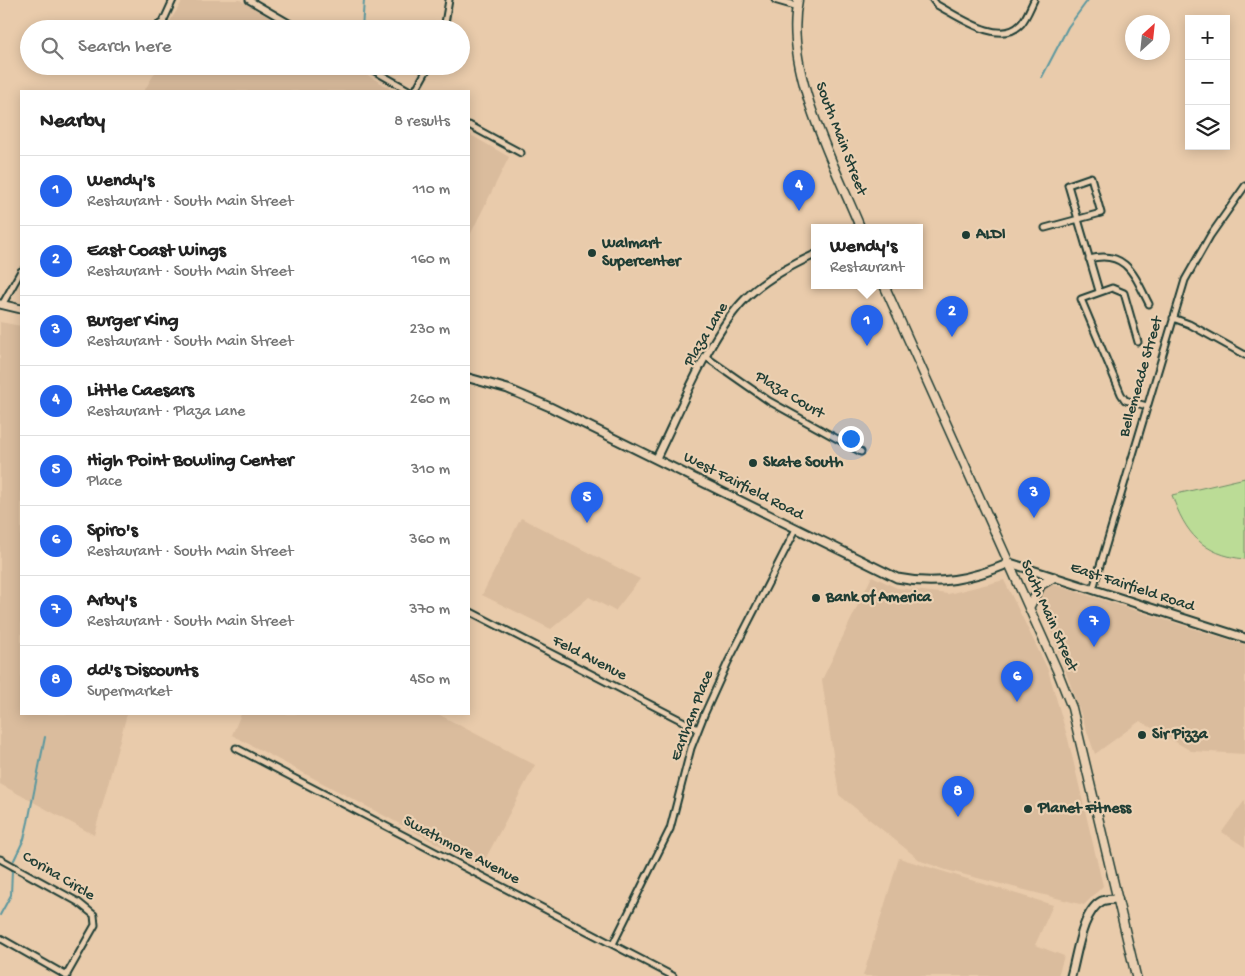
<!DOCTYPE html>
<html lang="en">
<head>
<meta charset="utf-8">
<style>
	body { margin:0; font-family:"Gochi Hand",sans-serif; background:#f2f2f2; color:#222 }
	.controls { position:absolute; right:15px; top:15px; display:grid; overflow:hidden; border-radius:0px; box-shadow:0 2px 12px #0003 }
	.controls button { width:45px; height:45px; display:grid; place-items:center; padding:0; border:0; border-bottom:1px solid #e0e0e0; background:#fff; color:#222; font:25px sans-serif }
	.compass { position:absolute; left:1125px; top:15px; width:45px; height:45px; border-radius:50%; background:#fff; box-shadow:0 2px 12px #0003; rotate:27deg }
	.you { position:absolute; left:850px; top:438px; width:18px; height:18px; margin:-12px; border:4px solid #fff; border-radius:50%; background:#1a73e8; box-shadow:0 0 0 8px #1a73e833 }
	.badge { display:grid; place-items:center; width:32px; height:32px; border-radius:50%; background:#2563eb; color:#fff; font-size:16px; font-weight:700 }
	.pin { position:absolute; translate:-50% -41px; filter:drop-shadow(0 1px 2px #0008) }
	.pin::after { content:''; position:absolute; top:26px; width:18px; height:15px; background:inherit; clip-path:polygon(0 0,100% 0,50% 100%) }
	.popup { position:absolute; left:811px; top:224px; width:112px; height:65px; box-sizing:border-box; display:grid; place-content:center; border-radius:0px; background:#fff; filter:drop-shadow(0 1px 4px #0005); font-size:16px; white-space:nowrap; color:#767676 }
	.popup b { font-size:19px; color:#222 }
	.popup::after { content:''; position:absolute; left:50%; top:100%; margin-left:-10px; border:10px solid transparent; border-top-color:#fff }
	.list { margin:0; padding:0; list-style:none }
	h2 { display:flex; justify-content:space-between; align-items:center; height:65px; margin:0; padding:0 20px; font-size:21px }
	h2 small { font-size:16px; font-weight:400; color:#767676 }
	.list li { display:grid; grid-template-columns:32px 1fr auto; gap:15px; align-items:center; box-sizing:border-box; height:70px; padding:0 20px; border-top:1px solid #e0e0e0 }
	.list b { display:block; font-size:19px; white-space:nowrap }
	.list p { margin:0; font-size:16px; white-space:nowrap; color:#767676 }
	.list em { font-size:16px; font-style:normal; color:#767676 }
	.icon { flex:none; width:28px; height:28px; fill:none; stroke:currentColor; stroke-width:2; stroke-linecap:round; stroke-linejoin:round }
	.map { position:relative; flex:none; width:1245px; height:976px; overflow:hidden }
	.search { position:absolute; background:#fff; box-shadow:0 2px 12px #0003; left:20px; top:20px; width:450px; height:55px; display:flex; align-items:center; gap:12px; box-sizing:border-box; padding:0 18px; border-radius:28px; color:#767676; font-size:19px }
	.panel { position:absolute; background:#fff; box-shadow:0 2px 12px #0003; left:20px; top:90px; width:450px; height:625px; border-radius:0px }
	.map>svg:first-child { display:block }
	.built { fill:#dabc9d }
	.garden { fill:#bbdc96; stroke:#6d8c65 }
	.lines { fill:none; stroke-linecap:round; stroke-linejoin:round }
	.stream { stroke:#5d989f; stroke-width:2 }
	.minor-casing { stroke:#1f3d34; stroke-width:9 }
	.tertiary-casing { stroke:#1f3d34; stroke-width:10 }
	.secondary-casing { stroke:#1f3d34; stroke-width:11 }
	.primary-casing { stroke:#1f3d34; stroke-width:11 }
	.minor { stroke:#ebd0b2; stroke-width:5 }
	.tertiary { stroke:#ebd0b2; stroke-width:6 }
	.secondary { stroke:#ebd0b2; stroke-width:7 }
	.primary { stroke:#ebd0b2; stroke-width:8 }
	.poi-dot { fill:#1f3d34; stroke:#ebd0b2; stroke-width:2 }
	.labels { text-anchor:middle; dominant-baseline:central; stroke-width:4.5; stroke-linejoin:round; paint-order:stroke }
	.street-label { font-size:16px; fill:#1f3d34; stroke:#ebd0b2 }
	.poi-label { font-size:16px; font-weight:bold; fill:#1f3d34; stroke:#ebd0b2; text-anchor:start }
</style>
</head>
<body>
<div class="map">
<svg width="1245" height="976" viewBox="0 0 1245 976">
	<rect width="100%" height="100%" fill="#e9cbab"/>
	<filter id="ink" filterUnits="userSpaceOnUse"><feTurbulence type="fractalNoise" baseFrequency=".02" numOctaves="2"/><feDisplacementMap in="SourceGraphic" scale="10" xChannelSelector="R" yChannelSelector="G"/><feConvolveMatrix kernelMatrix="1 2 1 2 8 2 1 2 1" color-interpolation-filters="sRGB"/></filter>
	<g filter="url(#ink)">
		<path class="built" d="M183,0H240L289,29H172L169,23Z
			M159,66H352L394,91H144Z
			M469,134L509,157L469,237Z
			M0,322L21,326V714H127L94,835L0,784Z
			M521,518L640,579L615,611L589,597L551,629L482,595Z
			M872,576L897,588L948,594L1004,580L1048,670L1068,739L1103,886L1084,905L946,870L921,861L839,795L822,680Z
			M1048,585H1055L1245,645V754L1191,751L1140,721L1095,754L1042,605L1040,595L1042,588Z
			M241,714H438L535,765L481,867L232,735Z
			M1245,800V847L1222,832Z
			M899,858L1053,905L1035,945L1064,956L1058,976H863Z"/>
		<path class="garden" d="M1245,478V559C1203,555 1185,533 1172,495Z"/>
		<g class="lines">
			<path class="stream" d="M362,29L364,0
				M1042,77L1068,27L1088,0
				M14,860L24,839L28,822L45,737
				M0,915L11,895L12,870"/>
			<g class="minor-casing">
				<path id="minor" d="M249,0L299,29
					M933,0L937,5C958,16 1000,47 1021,24C1027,17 1030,8 1034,0
					M163,22L173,0
					M152,29L163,22L168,29
					M444,29L449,0
					M366,66L410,91
					M415,91L429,66
					M469,125L521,153
					M1045,228L1101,213L1091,177L1068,185L1099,291
					M1089,259C1127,249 1135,277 1149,304
					M2,305L21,271
					M1173,318L1189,324L1245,355
					M1138,342L1124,293L1112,288L1081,299L1121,394L1125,400L1147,406
					M706,357L769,401L861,452
					M1093,589L1185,280L1210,236L1245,186
					M469,611L698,729
					M236,748L673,976
					M0,859L78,902L94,915L95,925L66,976
					M0,938L67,976
					M613,944L670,829L691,748L704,715L728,662L796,529"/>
			</g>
			<g class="tertiary-casing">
				<path id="tertiary" d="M776,0L797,6
					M656,459C680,411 709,335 746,298C765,279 790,266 814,255"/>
			</g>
			<g class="secondary-casing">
				<path id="secondary" d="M0,304L21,309
					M469,378L508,389L550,407L897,578C937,586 972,579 1010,563L1245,638
					M1071,976C1077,955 1082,911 1102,901C1107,899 1113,899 1118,899"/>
			</g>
			<g class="primary-casing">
				<path id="primary" d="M798,0C783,69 834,164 860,227
					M884,285L1057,670L1072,708L1136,976
					M1029,608L1041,585L1054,577"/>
			</g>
			<use href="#minor" class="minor"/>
			<use href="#tertiary" class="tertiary"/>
			<use href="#secondary" class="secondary"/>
			<use href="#primary" class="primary"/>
		</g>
	</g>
	<g class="poi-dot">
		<circle cx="966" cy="235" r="5"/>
		<circle cx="592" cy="253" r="5"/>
		<circle cx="753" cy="463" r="5"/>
		<circle cx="816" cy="598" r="5"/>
		<circle cx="1142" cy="735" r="5"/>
		<circle cx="1028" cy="809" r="5"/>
	</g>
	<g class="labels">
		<g class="street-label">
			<text transform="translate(840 139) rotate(69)">South Main Street</text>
			<text transform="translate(707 335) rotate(-59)">Plaza Lane</text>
			<text transform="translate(1142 377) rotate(-74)">Bellemeade Street</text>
			<text transform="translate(789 396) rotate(31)">Plaza Court</text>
			<text transform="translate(743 487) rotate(27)">West Fairfield Road</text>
			<text transform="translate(1132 588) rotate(18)">East Fairfield Road</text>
			<text transform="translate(1048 616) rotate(66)">South Main Street</text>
			<text transform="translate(589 659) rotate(27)">Feld Avenue</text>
			<text transform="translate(693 716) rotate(-69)">Earlham Place</text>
			<text transform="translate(461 851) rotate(28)">Swathmore Avenue</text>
			<text transform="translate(58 877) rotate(31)">Corina Circle</text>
		</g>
		<g class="poi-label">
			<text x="976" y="235">ALDI</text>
			<text x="602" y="244">Walmart<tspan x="602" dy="18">Supercenter</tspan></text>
			<text x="763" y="463">Skate South</text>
			<text x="826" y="598">Bank of America</text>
			<text x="1152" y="735">Sir Pizza</text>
			<text x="1038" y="809">Planet Fitness</text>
		</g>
	</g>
</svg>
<div class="controls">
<button>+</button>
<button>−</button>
<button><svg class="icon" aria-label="layers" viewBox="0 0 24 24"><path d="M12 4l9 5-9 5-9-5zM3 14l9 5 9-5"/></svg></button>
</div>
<svg class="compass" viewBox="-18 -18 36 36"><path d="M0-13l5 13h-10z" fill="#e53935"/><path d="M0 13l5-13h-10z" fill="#767676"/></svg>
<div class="you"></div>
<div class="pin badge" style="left:867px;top:346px">1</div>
<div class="popup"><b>Wendy's</b>Restaurant</div>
<div class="pin badge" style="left:952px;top:337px">2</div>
<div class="pin badge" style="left:1034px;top:518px">3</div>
<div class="pin badge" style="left:799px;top:211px">4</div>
<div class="pin badge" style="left:587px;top:523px">5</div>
<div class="pin badge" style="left:1017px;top:702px">6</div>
<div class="pin badge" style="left:1094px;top:647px">7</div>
<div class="pin badge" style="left:958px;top:817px">8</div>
<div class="search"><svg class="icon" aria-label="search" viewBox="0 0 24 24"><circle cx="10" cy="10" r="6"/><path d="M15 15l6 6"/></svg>Search here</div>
<section class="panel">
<h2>Nearby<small>8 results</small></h2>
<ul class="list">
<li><span class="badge">1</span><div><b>Wendy's</b><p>Restaurant · South Main Street</p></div><em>110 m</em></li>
<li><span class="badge">2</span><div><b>East Coast Wings</b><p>Restaurant · South Main Street</p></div><em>160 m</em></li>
<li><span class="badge">3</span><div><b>Burger King</b><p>Restaurant · South Main Street</p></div><em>230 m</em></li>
<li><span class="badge">4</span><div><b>Little Caesars</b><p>Restaurant · Plaza Lane</p></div><em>260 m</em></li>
<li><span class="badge">5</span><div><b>High Point Bowling Center</b><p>Place</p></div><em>310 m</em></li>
<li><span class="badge">6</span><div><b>Spiro's</b><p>Restaurant · South Main Street</p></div><em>360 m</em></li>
<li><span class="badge">7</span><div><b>Arby's</b><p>Restaurant · South Main Street</p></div><em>370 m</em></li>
<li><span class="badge">8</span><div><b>dd's Discounts</b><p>Supermarket</p></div><em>450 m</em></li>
</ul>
</section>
</div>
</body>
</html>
